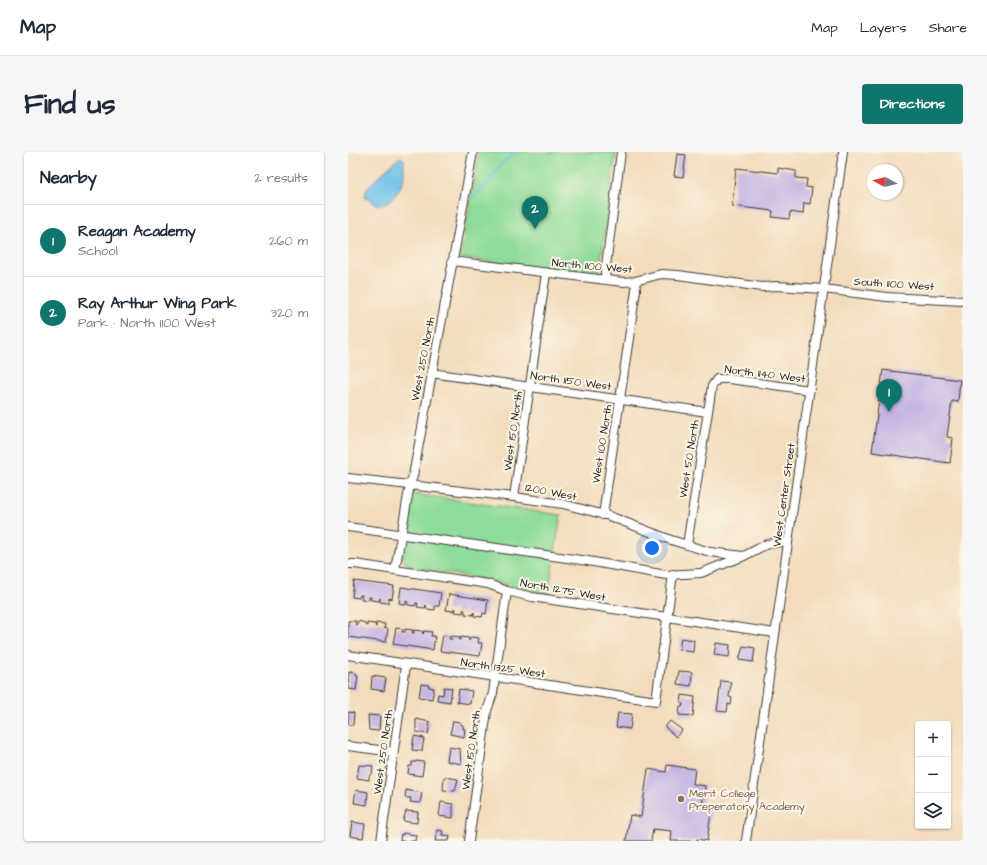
<!DOCTYPE html>
<html lang="en">
<head>
<meta charset="utf-8">
<style>
	body { margin:0; font-family:"Architects Daughter",sans-serif; background:#f6f6f7; color:#1f2937 }
	.controls { position:absolute; right:12px; bottom:12px; display:grid; overflow:hidden; border-radius:4px; box-shadow:0 1px 3px #0004 }
	.controls button { width:36px; height:36px; display:grid; place-items:center; padding:0; border:0; border-bottom:1px solid #e0e1e3; background:#fff; color:#1f2937; font:20px sans-serif }
	.compass { position:absolute; left:519px; top:12px; width:36px; height:36px; border-radius:50%; background:#fff; box-shadow:0 1px 3px #0004; rotate:278deg }
	.you { position:absolute; left:304px; top:396px; width:14px; height:14px; margin:-10px; border:3px solid #fff; border-radius:50%; background:#1a73e8; box-shadow:0 0 0 6px #1a73e833 }
	.badge { display:grid; place-items:center; width:26px; height:26px; border-radius:50%; background:#0f766e; color:#fff; font-size:13px; font-weight:700 }
	.pin { position:absolute; translate:-50% -33px; filter:drop-shadow(0 1px 2px #0008) }
	.pin::after { content:''; position:absolute; top:21px; width:14px; height:12px; background:inherit; clip-path:polygon(0 0,100% 0,50% 100%) }
	.list { margin:0; padding:0; list-style:none }
	h2 { display:flex; justify-content:space-between; align-items:center; height:52px; margin:0; padding:0 16px; font-size:17px }
	h2 small { font-size:13px; font-weight:400; color:#747a83 }
	.list li { display:grid; grid-template-columns:26px 1fr auto; gap:12px; align-items:center; box-sizing:border-box; height:72px; padding:0 16px; border-top:1px solid #e0e1e3 }
	.list b { display:block; font-size:15px; white-space:nowrap }
	.list p { margin:0; font-size:13px; white-space:nowrap; color:#747a83 }
	.list em { font-size:13px; font-style:normal; color:#747a83 }
	.icon { flex:none; width:22px; height:22px; fill:none; stroke:currentColor; stroke-width:2; stroke-linecap:round; stroke-linejoin:round }
	.map { position:relative; flex:none; width:615px; height:689px; overflow:hidden; border-radius:4px }
	header { display:flex; align-items:center; gap:24px; box-sizing:border-box; height:56px; padding:0 20px; background:#fff; border-bottom:1px solid #e0e1e3 }
	header strong { font-size:19px }
	nav { display:flex; gap:22px; margin-inline-start:auto; font-size:14px }
	.intro { display:flex; align-items:center; justify-content:space-between; box-sizing:border-box; height:96px; padding:0 24px }
	h1 { margin:0; font-size:28px }
	.button { padding:10px 18px; border-radius:4px; background:#0f766e; color:#fff; font-size:14px; font-weight:700 }
	main { display:flex; gap:24px; padding:0 24px }
	aside { flex:1; background:#fff; border-radius:4px; box-shadow:0 1px 3px #0004 }
	.map>svg:first-child { display:block }
	.green { fill:#8edc99; stroke:#557c5a }
	.water { fill:#6ec2ea; stroke:#456f83 }
	.lines { fill:none; stroke-linecap:round; stroke-linejoin:round }
	.stream { stroke:#6ec2ea; stroke-width:2 }
	.building { fill:#c6b4e3 }
	.minor-casing { stroke:#3c3934; stroke-width:10 }
	.minor { stroke:#fff; stroke-width:8 }
	.education-dot { fill:#8d6e63; stroke:#fcf5e5; stroke-width:1.5 }
	.labels { text-anchor:middle; dominant-baseline:central; stroke-width:4; stroke-linejoin:round; paint-order:stroke }
	.street-label { font-size:11px; fill:#1c1c1c; stroke:#fcf5e5 }
	.education-label { font-size:11px; fill:#785e54; stroke:#fcf5e5; text-anchor:start }
</style>
</head>
<body>
<header>
<strong>Map</strong>
<nav><a>Map</a><a>Layers</a><a>Share</a></nav>
</header>
<div class="intro"><h1>Find us</h1><a class="button">Directions</a></div>
<main>
<aside>
<h2>Nearby<small>2 results</small></h2>
<ul class="list">
<li><span class="badge">1</span><div><b>Reagan Academy</b><p>School</p></div><em>260 m</em></li>
<li><span class="badge">2</span><div><b>Ray Arthur Wing Park</b><p>Park · North 1100 West</p></div><em>320 m</em></li>
</ul>
</aside>
<div class="map">
<svg width="615" height="689" viewBox="0 0 615 689">
	<rect width="100%" height="100%" fill="#fcf5e5"/>
	<filter id="ink" filterUnits="userSpaceOnUse"><feTurbulence type="fractalNoise" baseFrequency=".025" numOctaves="2"/><feDisplacementMap in="SourceGraphic" scale="8" xChannelSelector="R" yChannelSelector="G"/><feConvolveMatrix kernelMatrix="1 2 1 2 8 2 1 2 1" color-interpolation-filters="sRGB"/></filter>
	<filter id="wash" filterUnits="userSpaceOnUse"><feTurbulence type="fractalNoise" baseFrequency=".012" numOctaves="4" result="noise"/><feDisplacementMap in="SourceGraphic" scale="16" xChannelSelector="R" yChannelSelector="G"/><feGaussianBlur stdDeviation="0.9" result="paint"/><feColorMatrix in="noise" values="0 0 0 0 0 0 0 0 0 0 0 0 0 0 0 0 0 1.4 0 .05"/><feComposite in="paint" operator="in"/></filter>
	<g filter="url(#wash)">
		<rect width="100%" height="100%" fill="#f2dcbc"/>
		<path class="green" d="M131,0H268L251,123L112,106Z
			M64,342L213,363L200,443L140,428L62,415L54,407Z"/>
		<path class="water" d="M52,5L56,7C55,14 57,22 55,29C51,42 34,63 22,47L17,46L18,39L22,33Z"/>
		<g class="lines">
			<path class="stream" d="M126,45L140,31L153,12L169,0"/>
		</g>
		<g id="blocks">
			<path class="building" d="M329,2L338,3L335,25L326,24Z
				M388,16L430,21V16L448,19V26L459,27L458,35L464,36L462,52L456,51L455,62L442,60L441,67L424,65L425,59L384,54Z
				M535,218L612,228L610,250L604,249L599,285L605,286L602,311L524,300Z
				M6,429L46,434L44,447L41,446L40,451L32,450V446L31,449L23,448V445H21V448L13,447L14,443H12L11,446L4,445Z
				M53,435L93,441L91,454H87V458L79,457L78,453L77,456L69,455L70,451H68L67,454L60,453V450L58,449V453L51,451Z
				M101,442L140,448L138,462L135,461L134,465L126,464V460L125,463L117,462V458H115V461L107,460L108,457L106,456L105,459L98,458Z
				M0,469H8L7,472L9,473L10,469L17,471V473L19,474V471L27,472L28,475V471L37,472L36,476L40,477L38,490L0,485Z
				M48,476L55,477L54,480H57V477L65,478L64,481H66V478L74,479L75,482L76,479L84,480L83,484H87L85,498L45,492Z
				M95,483L102,484L101,487H104V484L112,485L111,488H113V485L121,486V489L123,485L131,486L130,491H134L132,504L92,499Z
				M333,486L346,488L345,500L331,498Z
				M368,491L382,493L381,505L366,503Z
				M395,494L407,496L405,510L391,508Z
				M331,519L344,520L343,534L329,532Z
				M1,520L8,521V524H10L8,538L0,537Z
				M24,524L38,526L36,539L23,537Z
				M373,529L383,530L381,545L384,546L383,553L380,552L379,560L369,559Z
				M73,532L81,533V535L86,536L84,547L71,545Z
				M96,535L104,536L102,550L89,548L90,542L95,543Z
				M111,537L124,539L122,552L109,550Z
				M334,543L347,545L345,564L331,563L332,554L334,555L335,552L333,551Z
				M0,560L6,561L5,573L0,572Z
				M270,561L284,562L282,577L268,575Z
				M20,563L32,564L31,579L21,578Z
				M68,567L82,570L80,582L68,580Z
				M105,569L112,570V572L115,573V577H117L116,585L102,582Z
				M322,569L334,578L328,585L317,575Z
				M66,584L76,586L74,599L64,598Z
				M101,595L112,597L113,612L99,609Z
				M68,609L76,610L74,624L60,622L61,614H64V610H68Z
				M11,613L25,614L24,622L21,624V628L9,626Z
				M319,613L347,617L345,632L357,634L354,653L364,654L359,689L349,687V689H323L324,679L305,677L303,689H278L282,663L293,665L300,617L318,620Z
				M96,625L110,627L107,639L95,638Z
				M8,638L20,640L19,653L6,651Z
				M58,638L74,641L72,651L62,650L63,646H57Z
				M93,650L105,652V666L91,664Z
				M58,659L70,660L69,671L55,669Z
				M4,670L17,672L15,686L2,684Z
				M89,678L95,679L94,683L102,684L101,689H87Z
				M55,681L68,683L67,689H52L53,682L55,683Z"/>
		</g>
	</g>
	<g filter="url(#ink)">
		<use href="#blocks" fill-opacity="0" stroke="#3c3934" stroke-width="1"/>
		<g class="lines">
			<g class="minor-casing">
				<path id="minor" d="M104,109L275,130L287,129L313,122L330,123L414,135L429,134L476,137L539,145L615,149
					M258,128L257,121L273,0
					M83,221L360,260
					M0,326L166,345L215,352L261,364L323,388L362,400L395,404
					M166,345L198,121
					M255,363L288,138L287,129
					M0,375L240,409L318,423L353,421L396,404L419,392L440,389
					M339,393L364,234L369,227H381L462,238
					M0,412H7L140,432L159,439L184,445L427,481
					M47,418L62,332L65,324L125,0
					M0,503L308,549L325,422
					M0,594L46,600
					M33,689L58,513
					M121,689L139,559L145,541L159,439
					M398,689L495,0"/>
			</g>
			<use href="#minor" class="minor"/>
		</g>
	</g>
	<circle class="education-dot" cx="333" cy="647" r="4"/>
	<g class="labels">
		<g class="street-label">
			<text transform="translate(244 114) rotate(5)">North 1100 West</text>
			<text transform="translate(546 132) rotate(4)">South 1100 West</text>
			<text transform="translate(75 207) rotate(-79)">West 250 North</text>
			<text transform="translate(417 222) rotate(7)">North 1140 West</text>
			<text transform="translate(223 229) rotate(8)">North 1150 West</text>
			<text transform="translate(165 279) rotate(-82)">West 150 North</text>
			<text transform="translate(254 292) rotate(-81)">West 100 North</text>
			<text transform="translate(341 307) rotate(-81)">West 50 North</text>
			<text transform="translate(203 340) rotate(11)">1200 West</text>
			<text transform="translate(436 343) rotate(-82)">West Center Street</text>
			<text transform="translate(215 438) rotate(10)">North 1275 West</text>
			<text transform="translate(155 516) rotate(8)">North 1325 West</text>
			<text transform="translate(123 598) rotate(-82)">West 150 North</text>
			<text transform="translate(35 600) rotate(-82)">West 250 North</text>
		</g>
		<g class="education-label">
			<text x="341" y="641">Merit College<tspan x="341" dy="13">Preperatory Academy</tspan></text>
		</g>
	</g>
</svg>
<div class="controls">
<button>+</button>
<button>−</button>
<button><svg class="icon" aria-label="layers" viewBox="0 0 24 24"><path d="M12 4l9 5-9 5-9-5zM3 14l9 5 9-5"/></svg></button>
</div>
<svg class="compass" viewBox="-18 -18 36 36"><path d="M0-13l5 13h-10z" fill="#e53935"/><path d="M0 13l5-13h-10z" fill="#747a83"/></svg>
<div class="you"></div>
<div class="pin badge" style="left:541px;top:260px">1</div>
<div class="pin badge" style="left:187px;top:77px">2</div>
</div>
</main>
</body>
</html>
